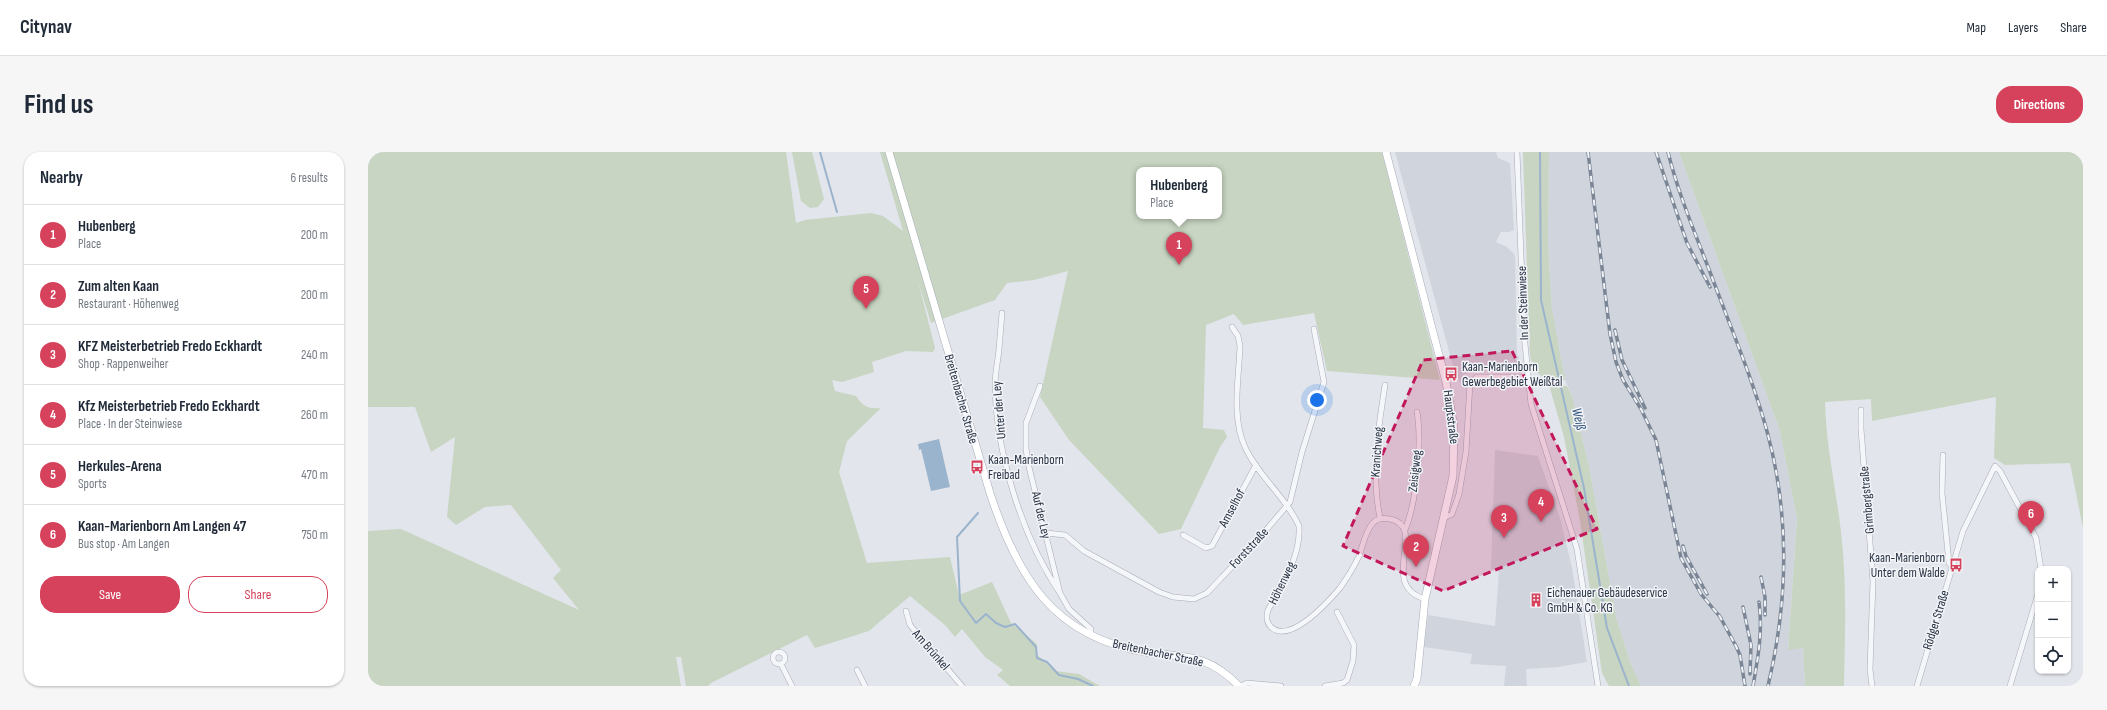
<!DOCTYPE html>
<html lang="en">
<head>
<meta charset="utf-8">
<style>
	body { margin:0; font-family:"Sofia Sans Condensed",sans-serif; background:#f6f6f7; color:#1f2937 }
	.controls { position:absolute; right:12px; bottom:12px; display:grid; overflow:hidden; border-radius:8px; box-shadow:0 1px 3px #0004 }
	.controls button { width:36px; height:36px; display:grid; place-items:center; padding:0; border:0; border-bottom:1px solid #e0e1e3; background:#fff; color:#1f2937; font:20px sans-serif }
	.you { position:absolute; left:949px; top:248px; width:14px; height:14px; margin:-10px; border:3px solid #fff; border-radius:50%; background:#1a73e8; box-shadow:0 0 0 6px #1a73e833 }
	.badge { display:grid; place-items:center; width:26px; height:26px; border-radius:50%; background:#d6415b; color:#fff; font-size:13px; font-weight:700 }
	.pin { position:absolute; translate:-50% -33px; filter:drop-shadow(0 1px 2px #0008) }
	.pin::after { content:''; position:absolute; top:21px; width:14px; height:12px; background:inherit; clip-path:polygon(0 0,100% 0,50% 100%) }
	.popup { position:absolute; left:768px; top:15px; width:86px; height:52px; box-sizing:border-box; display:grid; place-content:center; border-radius:8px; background:#fff; filter:drop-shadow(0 1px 3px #0005); font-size:13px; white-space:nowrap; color:#747a83 }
	.popup b { font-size:15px; color:#1f2937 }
	.popup::after { content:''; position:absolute; left:50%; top:100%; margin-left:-8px; border:8px solid transparent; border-top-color:#fff }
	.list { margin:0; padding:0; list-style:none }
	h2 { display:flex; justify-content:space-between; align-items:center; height:52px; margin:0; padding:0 16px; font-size:17px }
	h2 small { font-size:13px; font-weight:400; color:#747a83 }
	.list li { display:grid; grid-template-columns:26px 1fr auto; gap:12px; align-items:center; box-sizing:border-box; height:60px; padding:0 16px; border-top:1px solid #e0e1e3 }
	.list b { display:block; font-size:15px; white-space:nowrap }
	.list p { margin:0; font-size:13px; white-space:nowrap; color:#747a83 }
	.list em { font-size:13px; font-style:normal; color:#747a83 }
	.actions { display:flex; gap:8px; padding:12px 16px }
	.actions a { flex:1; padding:9px 0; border:1px solid #d6415b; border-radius:16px; text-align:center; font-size:14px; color:#d6415b }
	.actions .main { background:#d6415b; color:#fff }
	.icon { flex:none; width:22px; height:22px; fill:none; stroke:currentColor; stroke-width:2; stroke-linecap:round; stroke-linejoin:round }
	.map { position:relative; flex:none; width:1715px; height:534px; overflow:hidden; border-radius:16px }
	header { display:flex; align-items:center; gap:24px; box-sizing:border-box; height:56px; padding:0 20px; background:#fff; border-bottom:1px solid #e0e1e3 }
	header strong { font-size:19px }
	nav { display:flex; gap:22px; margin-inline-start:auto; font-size:14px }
	.intro { display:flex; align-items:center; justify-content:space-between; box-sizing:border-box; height:96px; padding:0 24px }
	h1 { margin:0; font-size:28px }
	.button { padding:10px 18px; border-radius:16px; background:#d6415b; color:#fff; font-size:14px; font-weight:700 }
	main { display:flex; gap:24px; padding:0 24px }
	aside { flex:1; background:#fff; border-radius:16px; box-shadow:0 1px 3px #0004 }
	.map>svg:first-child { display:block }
	.built { fill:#d0d5dd }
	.green { fill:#c8d5c2; fill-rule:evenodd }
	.water { fill:#9bb4cd }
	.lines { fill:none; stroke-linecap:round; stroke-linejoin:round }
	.stream { stroke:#9bb4cd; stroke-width:2 }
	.street-casing { stroke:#a7acb6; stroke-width:6 }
	.secondary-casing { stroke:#a7acb6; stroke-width:8 }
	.street { stroke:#f5f6f9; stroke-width:5 }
	.secondary { stroke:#fff; stroke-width:7 }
	.rail-casing { stroke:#7a8595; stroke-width:3.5 }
	.rail { stroke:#f2f4f8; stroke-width:2; stroke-dasharray:6; stroke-linecap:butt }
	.marked { fill:#c2185b; fill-opacity:0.2; stroke:#c2185b; stroke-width:3; stroke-dasharray:8 5; stroke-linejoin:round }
	.labels { text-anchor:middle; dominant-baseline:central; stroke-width:3; stroke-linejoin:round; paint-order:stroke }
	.street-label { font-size:13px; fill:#293344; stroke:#f2f4f8 }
	.poi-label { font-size:13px; fill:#293344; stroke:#f2f4f8; text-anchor:start }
	.water-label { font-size:14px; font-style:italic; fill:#30537a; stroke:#f2f4f8 }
</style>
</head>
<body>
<header>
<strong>Citynav</strong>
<nav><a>Map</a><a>Layers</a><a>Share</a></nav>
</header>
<div class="intro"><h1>Find us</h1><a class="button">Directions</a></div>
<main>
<aside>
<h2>Nearby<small>6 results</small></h2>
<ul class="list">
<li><span class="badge">1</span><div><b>Hubenberg</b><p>Place</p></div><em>200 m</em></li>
<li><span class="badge">2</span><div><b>Zum alten Kaan</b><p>Restaurant · Höhenweg</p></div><em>200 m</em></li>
<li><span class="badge">3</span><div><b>KFZ Meisterbetrieb Fredo Eckhardt</b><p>Shop · Rappenweiher</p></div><em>240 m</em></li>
<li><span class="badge">4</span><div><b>Kfz Meisterbetrieb Fredo Eckhardt</b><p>Place · In der Steinwiese</p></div><em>260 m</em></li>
<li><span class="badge">5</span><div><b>Herkules-Arena</b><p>Sports</p></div><em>470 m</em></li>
<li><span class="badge">6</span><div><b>Kaan-Marienborn Am Langen 47</b><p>Bus stop · Am Langen</p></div><em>750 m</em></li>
</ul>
<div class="actions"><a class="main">Save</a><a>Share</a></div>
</aside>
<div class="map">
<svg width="1715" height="534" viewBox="0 0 1715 534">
	<rect width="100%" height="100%" fill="#e2e5eb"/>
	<path class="built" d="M1027,0H1128L1130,6L1142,11L1146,78L1141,80H1133L1128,90L1139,95L1147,103L1149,202L1151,206V212L1146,215L1141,212L1094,223L1095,230L1092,231L1085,214Z
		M1181,0H1311L1412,279L1429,367L1420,497L1435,496L1437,534H1273L1262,510L1248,465L1221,314L1204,244L1197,228L1184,157L1180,91Z
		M1127,298L1170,304L1193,369L1204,416L1219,510L1190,515L1158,517L1159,534H1136L1138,514L1102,512L1104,502L1056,495L1060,463L1127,474L1131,418L1123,417Z"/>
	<path class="green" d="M0,0H418L428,71L437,68L503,61L515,64L535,79L512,0H1014L1072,228L959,219L946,161L875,173L866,162L838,173L835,276L856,278L859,285L852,295L813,377L791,382L701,288L672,245L700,119L666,128L639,131L627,148L563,171L550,129L567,196L565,200L538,199L504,210L506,220L474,230L464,228L467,239L488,244C495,255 501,257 513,256L479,289L471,320L499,411L582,405L591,443L624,430L643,471L669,492L668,502L687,519L711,522L732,534H642L629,523L635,518L617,505L594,477L587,485L577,473L542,444L501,479L447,496L439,483L343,531L340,534H318L313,505H308L313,534H0V379L33,377L211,458L185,426L193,418L143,353L117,355L88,373L79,365L87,285L63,300L47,255H0ZM771,18H851V64H771Z
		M424,0H444L456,47L450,55L442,56L433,49Z
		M1155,0H1181L1180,91L1184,157L1197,228C1175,227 1168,226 1162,204Z
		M1311,0H1715V376L1702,311L1637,313L1626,306L1628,245L1504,269L1503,247L1457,250C1458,294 1468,336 1473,380C1479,431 1477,482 1476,534H1437L1435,496L1420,498L1429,367L1412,279Z
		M1181,233L1199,234L1204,244L1221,314L1248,465L1262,510L1273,534H1241L1234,521L1212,369L1196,285Z"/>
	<path class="water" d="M571,287L582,335L563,339L553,297L551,298L550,292Z"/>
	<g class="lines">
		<path class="stream" d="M452,0L469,60
			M1172,0L1173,148L1216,336L1239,476L1261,534
			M610,361L589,385L592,449L608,471L618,462L628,471L637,475L647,472L668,495L669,506L679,510L691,523L710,527L725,534"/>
		<g class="street-casing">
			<path id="street" d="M1149,0L1156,182L1163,252L1209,397L1230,534
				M634,161C633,173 632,185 631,197C630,209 627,221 627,233C628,301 654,385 692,441
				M864,175L870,184L872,194C871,226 863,265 877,295C890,324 918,345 931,374C933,405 914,432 900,458C898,465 898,470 903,475C922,493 961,449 972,436C979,426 986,415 991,404C995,394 997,379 1005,371C1009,366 1016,366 1022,367C1061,375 1009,433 1057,447
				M672,234L658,271V297L661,315L692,441L701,457L723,477L722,483
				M1493,258V277L1505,429L1502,517L1504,534
				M1575,303L1574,341L1581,411L1584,415
				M1012,366C1003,321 1010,278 1017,233
				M1076,366L1084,362L1091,342L1098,300L1102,231L1109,225H1160
				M1037,378C1049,349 1054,290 1049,260
				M678,381L697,383L716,399L791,440L805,445L826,447L839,441L893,384L922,350L934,300L956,230L946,177
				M815,383L838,396L844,394L888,313
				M538,459L542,473L594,534
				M405 506a6 6 0 1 1 12 0a6 6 0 1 1-12 0Z
				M413,512L424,534
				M489,518L497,534
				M873,534L879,531L913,534
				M957,534L975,531L979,528L985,509L986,493L969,460
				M1549,534L1595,379L1627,314L1632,319L1668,386L1673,417
				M1642,534L1670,442"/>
		</g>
		<g class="secondary-casing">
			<path id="secondary" d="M521,0L622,341C649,424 685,485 777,500C819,506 838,501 871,534
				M1018,0L1078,230L1086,275L1085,324L1057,447L1049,527L1046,534"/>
		</g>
		<use href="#street" class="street"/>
		<use href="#secondary" class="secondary"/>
		<g class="rail-casing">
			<path id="rail" d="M1220,0L1242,182L1248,210L1255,228L1273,257L1288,288L1313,406L1333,442L1353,466
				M1288,0L1319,91L1342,135
				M1300,0C1310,41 1327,81 1342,120C1362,174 1385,227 1400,283C1422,366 1420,450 1400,534
				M1247,178L1254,208L1277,256
				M1315,394L1318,404L1339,442
				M1393,425L1397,445V463
				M1375,455L1383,493L1382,522
				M1351,463L1369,496
				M1367,492L1372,503L1377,534
				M1385,534C1390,506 1395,479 1391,450"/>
		</g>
		<use href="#rail" class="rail"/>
	</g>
	<path class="marked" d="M1144,199L1229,377L1075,439L975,394L1055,208Z"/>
	<defs>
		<g id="bus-bare" transform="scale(1.08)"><path d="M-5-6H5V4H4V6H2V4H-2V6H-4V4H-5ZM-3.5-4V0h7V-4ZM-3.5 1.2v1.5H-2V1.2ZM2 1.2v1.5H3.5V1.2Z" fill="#d6415b" stroke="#f2f4f8" stroke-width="2.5" paint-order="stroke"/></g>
		<g id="building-bare" transform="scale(1.08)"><path d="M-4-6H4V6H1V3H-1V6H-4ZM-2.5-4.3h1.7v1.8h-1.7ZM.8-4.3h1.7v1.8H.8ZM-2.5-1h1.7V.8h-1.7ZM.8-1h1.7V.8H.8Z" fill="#d6415b" stroke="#f2f4f8" stroke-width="2.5" paint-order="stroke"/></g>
	</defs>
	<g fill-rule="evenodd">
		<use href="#bus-bare" x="1083" y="222"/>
		<use href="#bus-bare" x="609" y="315"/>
		<use href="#bus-bare" x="1588" y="413"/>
		<use href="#building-bare" x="1168" y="448"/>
	</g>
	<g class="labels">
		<g class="street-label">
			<text transform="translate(1155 151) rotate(-92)">In der Steinwiese</text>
			<text transform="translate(593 247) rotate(74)">Breitenbacher Straße</text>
			<text transform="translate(631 258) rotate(-95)">Unter der Ley</text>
			<text transform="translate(1083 265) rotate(83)">Hauptstraße</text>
			<text transform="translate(1009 300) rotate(-86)">Kranichweg</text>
			<text transform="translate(1047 319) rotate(-84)">Zeisigweg</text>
			<text transform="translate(1499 348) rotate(-95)">Grimbergstraße</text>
			<text transform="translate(864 356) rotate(-62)">Amselhof</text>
			<text transform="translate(673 363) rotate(77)">Auf der Ley</text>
			<text transform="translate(881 396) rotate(-47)">Forststraße</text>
			<text transform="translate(914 431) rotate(-64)">Höhenweg</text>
			<text transform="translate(1568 468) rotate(-73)">Rödger Straße</text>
			<text transform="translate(563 498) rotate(49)">Am Brünkel</text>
			<text transform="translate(790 501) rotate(12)">Breitenbacher Straße</text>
		</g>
		<g class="poi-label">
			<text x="1094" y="215">Kaan-Marienborn<tspan x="1094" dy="15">Gewerbegebiet Weißtal</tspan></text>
			<text x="620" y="308">Kaan-Marienborn<tspan x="620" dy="15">Freibad</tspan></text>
			<text x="1577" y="406" text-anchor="end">Kaan-Marienborn<tspan x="1577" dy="15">Unter dem Walde</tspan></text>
			<text x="1179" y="441">Eichenauer Gebäudeservice<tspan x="1179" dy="15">GmbH &amp; Co. KG</tspan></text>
		</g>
		<g class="water-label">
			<text transform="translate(1211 267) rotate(77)">Weiß</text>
		</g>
	</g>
</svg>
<div class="controls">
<button>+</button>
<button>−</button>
<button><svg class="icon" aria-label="locate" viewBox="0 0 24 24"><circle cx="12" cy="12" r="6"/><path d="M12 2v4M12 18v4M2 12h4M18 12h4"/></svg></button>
</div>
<div class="you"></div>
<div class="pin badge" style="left:811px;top:113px">1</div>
<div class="popup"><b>Hubenberg</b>Place</div>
<div class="pin badge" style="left:1048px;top:415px">2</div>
<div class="pin badge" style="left:1136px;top:386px">3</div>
<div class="pin badge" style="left:1173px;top:370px">4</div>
<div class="pin badge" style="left:498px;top:157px">5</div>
<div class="pin badge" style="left:1663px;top:382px">6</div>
</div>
</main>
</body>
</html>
